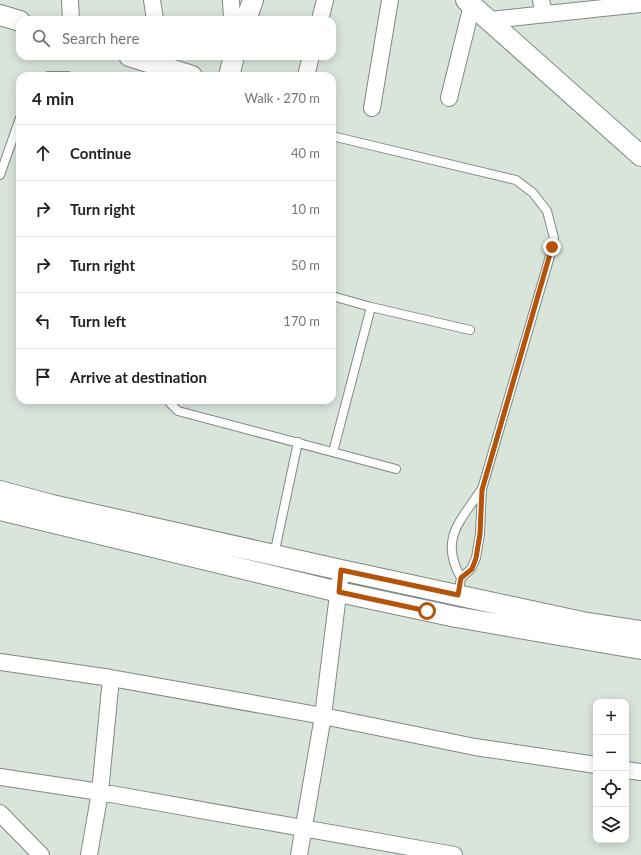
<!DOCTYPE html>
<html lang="en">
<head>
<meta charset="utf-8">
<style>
	body { margin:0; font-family:Lato,sans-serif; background:#f6f6f6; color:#222 }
	.controls { position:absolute; right:12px; bottom:12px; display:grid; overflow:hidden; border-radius:8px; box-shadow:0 2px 10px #0003 }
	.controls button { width:36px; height:36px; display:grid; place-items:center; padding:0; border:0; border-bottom:1px solid #e0e0e0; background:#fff; color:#222; font:20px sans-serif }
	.stop { position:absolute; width:12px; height:12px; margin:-9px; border:3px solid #b45309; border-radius:50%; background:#fff }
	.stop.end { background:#b45309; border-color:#fff; box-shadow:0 1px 4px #0008 }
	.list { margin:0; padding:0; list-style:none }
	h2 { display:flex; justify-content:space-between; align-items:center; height:52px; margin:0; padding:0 16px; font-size:17px }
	h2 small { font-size:13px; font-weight:400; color:#767676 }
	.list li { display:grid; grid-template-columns:26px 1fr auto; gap:12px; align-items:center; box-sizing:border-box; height:56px; padding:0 16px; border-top:1px solid #e0e0e0 }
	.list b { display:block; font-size:15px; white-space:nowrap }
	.list em { font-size:13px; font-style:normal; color:#767676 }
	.icon { flex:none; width:22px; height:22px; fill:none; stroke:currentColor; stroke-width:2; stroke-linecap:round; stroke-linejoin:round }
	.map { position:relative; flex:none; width:641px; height:855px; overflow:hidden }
	.search { position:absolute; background:#fff; box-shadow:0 2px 10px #0003; left:16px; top:16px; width:320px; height:44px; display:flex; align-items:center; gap:10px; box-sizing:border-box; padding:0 14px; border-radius:12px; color:#767676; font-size:15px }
	.panel { position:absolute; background:#fff; box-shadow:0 2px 10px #0003; left:16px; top:72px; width:320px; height:332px; border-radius:12px }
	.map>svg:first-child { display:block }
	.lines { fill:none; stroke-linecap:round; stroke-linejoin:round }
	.service-casing { stroke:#808a82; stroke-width:10 }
	.minor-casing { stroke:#808a82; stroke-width:18 }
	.tertiary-casing { stroke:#808a82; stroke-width:22 }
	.service { stroke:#fff; stroke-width:8 }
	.minor { stroke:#fff; stroke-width:16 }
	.tertiary { stroke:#fff; stroke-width:20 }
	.route { stroke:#b45309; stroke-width:5 }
</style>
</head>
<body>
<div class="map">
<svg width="641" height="855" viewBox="0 0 641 855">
	<rect width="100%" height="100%" fill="#d9e4da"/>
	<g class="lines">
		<g class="service-casing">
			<path id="service" d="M48,76H68
				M332,136L516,180L533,193L547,211L554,238L550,256L482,489L480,534L476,558L471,569L461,578L458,595
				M0,175L20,118
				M332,296L371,307L470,330
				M170,400V403L178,411L396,469
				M333,452L371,307
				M274,555L298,442
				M461,578C439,539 460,522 481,490"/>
		</g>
		<g class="minor-casing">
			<path id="minor" d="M70,0L71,20
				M152,0L155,20
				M231,0L232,20
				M541,0L544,14
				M320,20L325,0
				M490,20L641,4
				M306,76L311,56
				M449,98L472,5
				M372,108L390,0
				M0,662L111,678L323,716L475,747L596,765
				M626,770L641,772
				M0,777L100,792L454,855
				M0,813L41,855
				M89,855L100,792L111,678
				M299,855L323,716L341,570"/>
		</g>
		<g class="tertiary-casing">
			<path id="tertiary" d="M466,0L641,156
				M0,15L20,21
				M246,20L253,0
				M129,56L192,76
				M229,76L234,56
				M0,491L52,505L341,570L587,623L641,631
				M0,510L339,592L456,617L641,649"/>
		</g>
		<use href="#service" class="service"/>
		<use href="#minor" class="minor"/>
		<use href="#tertiary" class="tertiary"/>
	</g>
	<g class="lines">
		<path class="route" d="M427,611L339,592L341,570L458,595L461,578L472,569L476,558L480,534L482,490L552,247"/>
	</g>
</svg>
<div class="controls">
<button>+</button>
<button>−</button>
<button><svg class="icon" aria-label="locate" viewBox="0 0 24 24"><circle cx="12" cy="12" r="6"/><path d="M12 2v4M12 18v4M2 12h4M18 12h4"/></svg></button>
<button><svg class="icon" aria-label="layers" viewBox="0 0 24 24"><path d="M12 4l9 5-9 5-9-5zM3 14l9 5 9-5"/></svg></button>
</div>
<div class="stop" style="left:427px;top:611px"></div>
<div class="stop end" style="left:552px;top:247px"></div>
<div class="search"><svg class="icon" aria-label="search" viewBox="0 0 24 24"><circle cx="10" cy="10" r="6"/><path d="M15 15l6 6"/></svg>Search here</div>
<section class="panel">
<h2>4 min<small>Walk · 270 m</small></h2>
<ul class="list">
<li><svg class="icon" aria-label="ahead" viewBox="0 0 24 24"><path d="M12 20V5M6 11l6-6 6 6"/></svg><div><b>Continue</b></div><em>40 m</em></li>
<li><svg class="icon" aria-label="right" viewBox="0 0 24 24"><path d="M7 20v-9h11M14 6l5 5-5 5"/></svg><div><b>Turn right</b></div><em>10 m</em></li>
<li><svg class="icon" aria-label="right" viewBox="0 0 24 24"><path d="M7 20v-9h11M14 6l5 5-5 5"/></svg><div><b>Turn right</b></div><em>50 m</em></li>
<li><svg class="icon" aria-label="left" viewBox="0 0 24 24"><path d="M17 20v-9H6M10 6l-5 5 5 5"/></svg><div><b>Turn left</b></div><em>170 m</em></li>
<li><svg class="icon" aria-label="arrive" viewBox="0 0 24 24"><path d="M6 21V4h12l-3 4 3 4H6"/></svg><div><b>Arrive at destination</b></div></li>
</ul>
</section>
</div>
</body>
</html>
